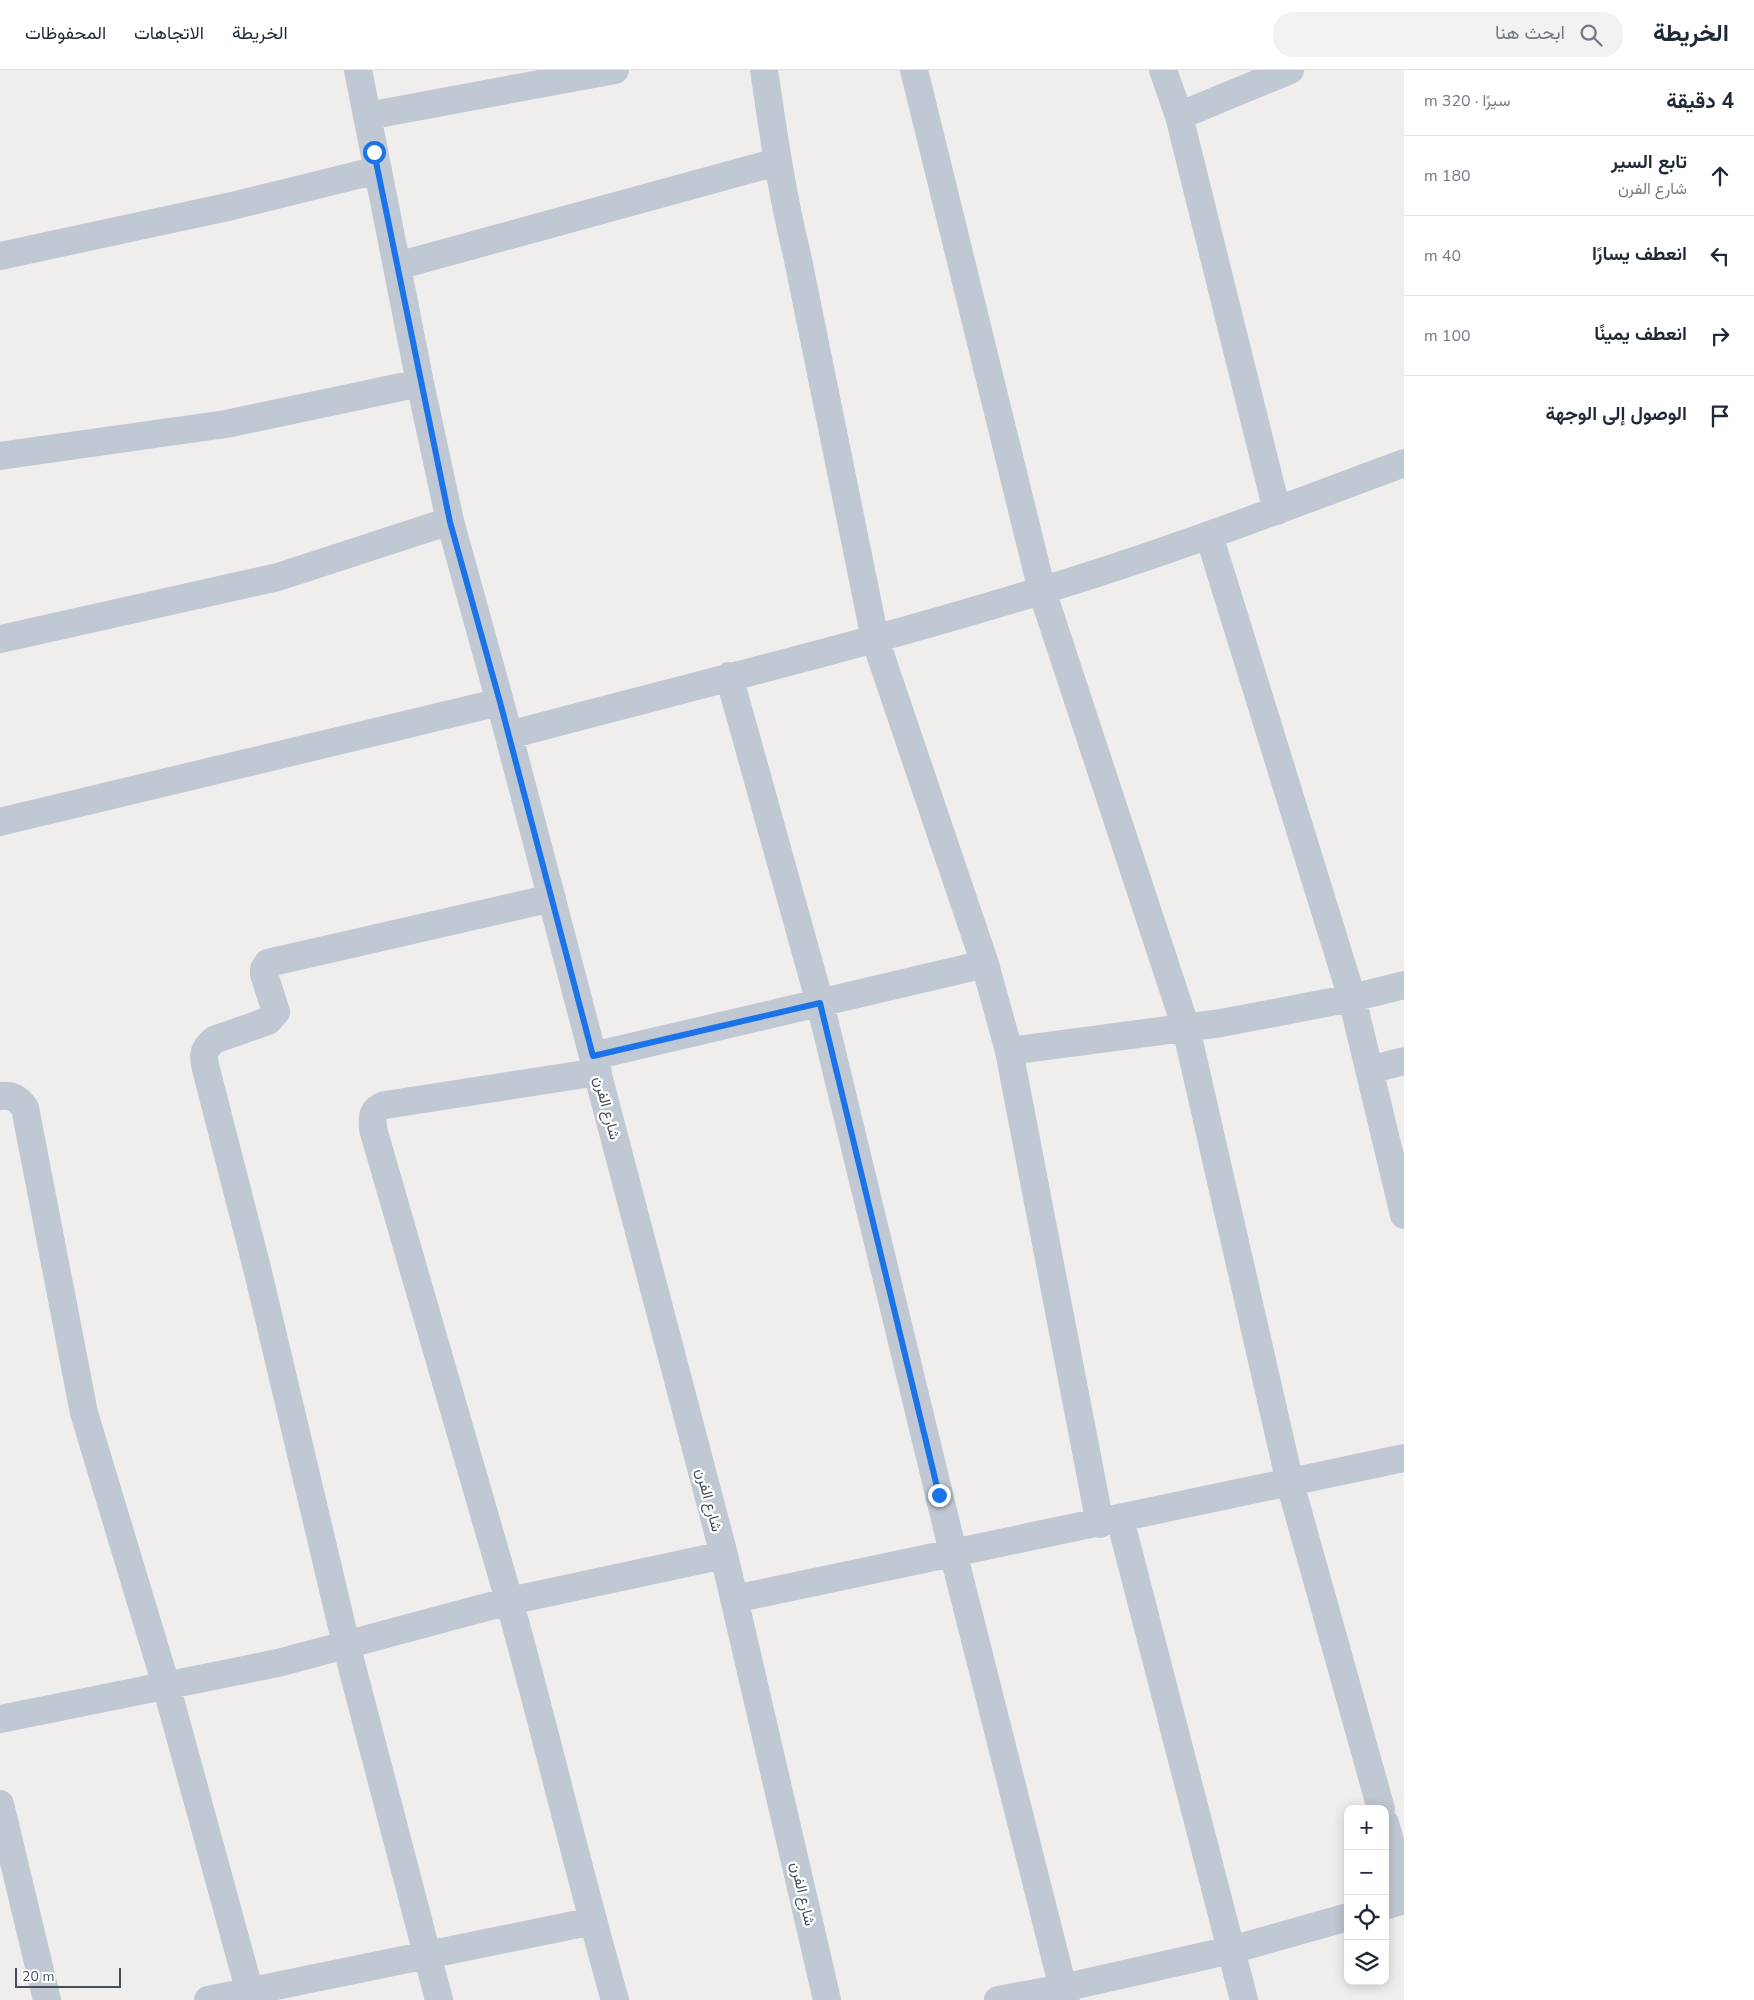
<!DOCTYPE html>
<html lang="ar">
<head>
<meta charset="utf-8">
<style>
	body { margin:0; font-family:"Nunito Sans",Vazirmatn,sans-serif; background:#f2f2f3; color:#1f2937; direction:rtl }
	.controls { position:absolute; right:15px; bottom:15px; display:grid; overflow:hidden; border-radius:10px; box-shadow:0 2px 12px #0003 }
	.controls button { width:45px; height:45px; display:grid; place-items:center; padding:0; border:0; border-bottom:1px solid #e0e1e3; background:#fff; color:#1f2937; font:25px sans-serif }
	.scale { position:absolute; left:15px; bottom:12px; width:106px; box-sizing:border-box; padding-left:5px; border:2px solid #454e5c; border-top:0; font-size:14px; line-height:18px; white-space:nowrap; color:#454e5c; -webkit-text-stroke:4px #fff; paint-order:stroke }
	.stop { position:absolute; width:15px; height:15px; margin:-11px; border:4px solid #1a73e8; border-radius:50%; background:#fff }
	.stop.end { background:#1a73e8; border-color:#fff; box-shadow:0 1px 5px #0008 }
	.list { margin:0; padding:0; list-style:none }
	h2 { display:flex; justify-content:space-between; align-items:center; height:65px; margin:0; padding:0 20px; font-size:21px }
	h2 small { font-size:16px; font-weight:400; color:#747a83 }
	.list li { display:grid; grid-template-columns:32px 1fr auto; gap:15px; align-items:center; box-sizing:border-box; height:80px; padding:0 20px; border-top:1px solid #e0e1e3 }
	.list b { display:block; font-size:19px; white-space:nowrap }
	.list p { margin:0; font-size:16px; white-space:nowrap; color:#747a83 }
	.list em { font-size:16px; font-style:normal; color:#747a83 }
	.icon { flex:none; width:28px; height:28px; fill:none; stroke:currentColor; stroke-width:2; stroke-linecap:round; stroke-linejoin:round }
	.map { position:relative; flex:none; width:1404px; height:1930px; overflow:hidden; direction:ltr }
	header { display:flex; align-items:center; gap:30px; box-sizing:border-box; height:70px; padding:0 25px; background:#fff; border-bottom:1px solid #e0e1e3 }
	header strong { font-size:24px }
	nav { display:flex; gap:28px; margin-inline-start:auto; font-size:18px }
	.search { width:350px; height:45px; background:#f2f2f3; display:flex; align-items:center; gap:12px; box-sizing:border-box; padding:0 18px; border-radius:20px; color:#747a83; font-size:19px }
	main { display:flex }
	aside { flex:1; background:#fff }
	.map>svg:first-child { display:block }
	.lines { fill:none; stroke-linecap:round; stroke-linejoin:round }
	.street { stroke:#c0c8d4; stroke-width:28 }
	.route { stroke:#1a73e8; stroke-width:6 }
	.labels { text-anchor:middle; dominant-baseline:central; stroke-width:4.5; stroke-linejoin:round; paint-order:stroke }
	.street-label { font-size:15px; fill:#454e5c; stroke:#fff }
</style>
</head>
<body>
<header>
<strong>الخريطة</strong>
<div class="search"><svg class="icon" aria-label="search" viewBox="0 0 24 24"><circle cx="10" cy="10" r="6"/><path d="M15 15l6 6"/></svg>ابحث هنا</div>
<nav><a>الخريطة</a><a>الاتجاهات</a><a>المحفوظات</a></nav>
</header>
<main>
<aside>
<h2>4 دقيقة<small>سيرًا · 320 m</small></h2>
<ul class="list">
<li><svg class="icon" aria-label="ahead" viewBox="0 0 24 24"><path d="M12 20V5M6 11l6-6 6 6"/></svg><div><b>تابع السير</b><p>شارع الفرن</p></div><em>180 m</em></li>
<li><svg class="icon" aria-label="left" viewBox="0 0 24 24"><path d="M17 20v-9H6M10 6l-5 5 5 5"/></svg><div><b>انعطف يسارًا</b></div><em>40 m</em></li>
<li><svg class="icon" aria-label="right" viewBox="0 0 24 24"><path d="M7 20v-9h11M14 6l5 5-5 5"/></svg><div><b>انعطف يمينًا</b></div><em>100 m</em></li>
<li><svg class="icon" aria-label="arrive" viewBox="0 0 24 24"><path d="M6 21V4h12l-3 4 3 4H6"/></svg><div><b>الوصول إلى الوجهة</b></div></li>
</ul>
</aside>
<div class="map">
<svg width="1404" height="1930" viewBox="0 0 1404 1930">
	<rect width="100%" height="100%" fill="#f0eeed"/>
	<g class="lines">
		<path class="street" d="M358,0L420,313L450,451L500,632L724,1485L827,1930
			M764,0C773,62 782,124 797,185L875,569L985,894L1009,981L1100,1454
			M914,0L1042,521L1186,958L1290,1413L1381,1739
			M1163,0L1179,46L1277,441
			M367,46L615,0
			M1179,46L1290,0
			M0,186L232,136L378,100
			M397,196L777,92
			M0,386L226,354L420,313
			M1209,465L1352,928L1404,1145
			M0,569L278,507L450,451
			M729,606L820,933L953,1482L1066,1930
			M509,665C686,618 865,575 1040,521C1163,484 1284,438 1404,393
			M0,752L500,632
			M1009,981L1221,953L1352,928L1404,915
			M593,986L985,894
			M1369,1000L1404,991
			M598,1002L385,1035C372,1039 372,1047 373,1059C417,1216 465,1373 509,1530C546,1663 577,1797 615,1930
			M0,1026C12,1025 18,1028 25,1038L84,1343L166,1615L252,1930
			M1120,1449L1244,1930
			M734,1529C957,1481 1181,1437 1404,1388
			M0,1649L278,1593L509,1531L724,1485
			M0,1734L47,1930
			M1385,1753L1404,1820
			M1385,1836L1404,1830
			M208,1930L593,1851
			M439,1930L346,1574L257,1198L207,1003C203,988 201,981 214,970L268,951L276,942L264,904V899L268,893L552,828
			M998,1930L1063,1918L1231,1880L1348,1847"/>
	</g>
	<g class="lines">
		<path class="route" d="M374,82L450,452L500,632L593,986L820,933L939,1425"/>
	</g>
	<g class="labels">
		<g class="street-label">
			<text transform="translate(607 1038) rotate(75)">شارع الفرن</text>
			<text transform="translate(709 1430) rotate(75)">شارع الفرن</text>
			<text transform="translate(803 1824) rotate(77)">شارع الفرن</text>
		</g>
	</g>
</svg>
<div class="controls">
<button>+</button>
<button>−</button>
<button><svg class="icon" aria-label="locate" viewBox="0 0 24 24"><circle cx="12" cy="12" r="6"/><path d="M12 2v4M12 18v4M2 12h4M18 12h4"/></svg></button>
<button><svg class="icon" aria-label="layers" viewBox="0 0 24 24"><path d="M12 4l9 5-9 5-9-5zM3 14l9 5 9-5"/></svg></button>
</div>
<div class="scale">20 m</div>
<div class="stop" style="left:374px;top:82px"></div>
<div class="stop end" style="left:939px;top:1425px"></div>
</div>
</main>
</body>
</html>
